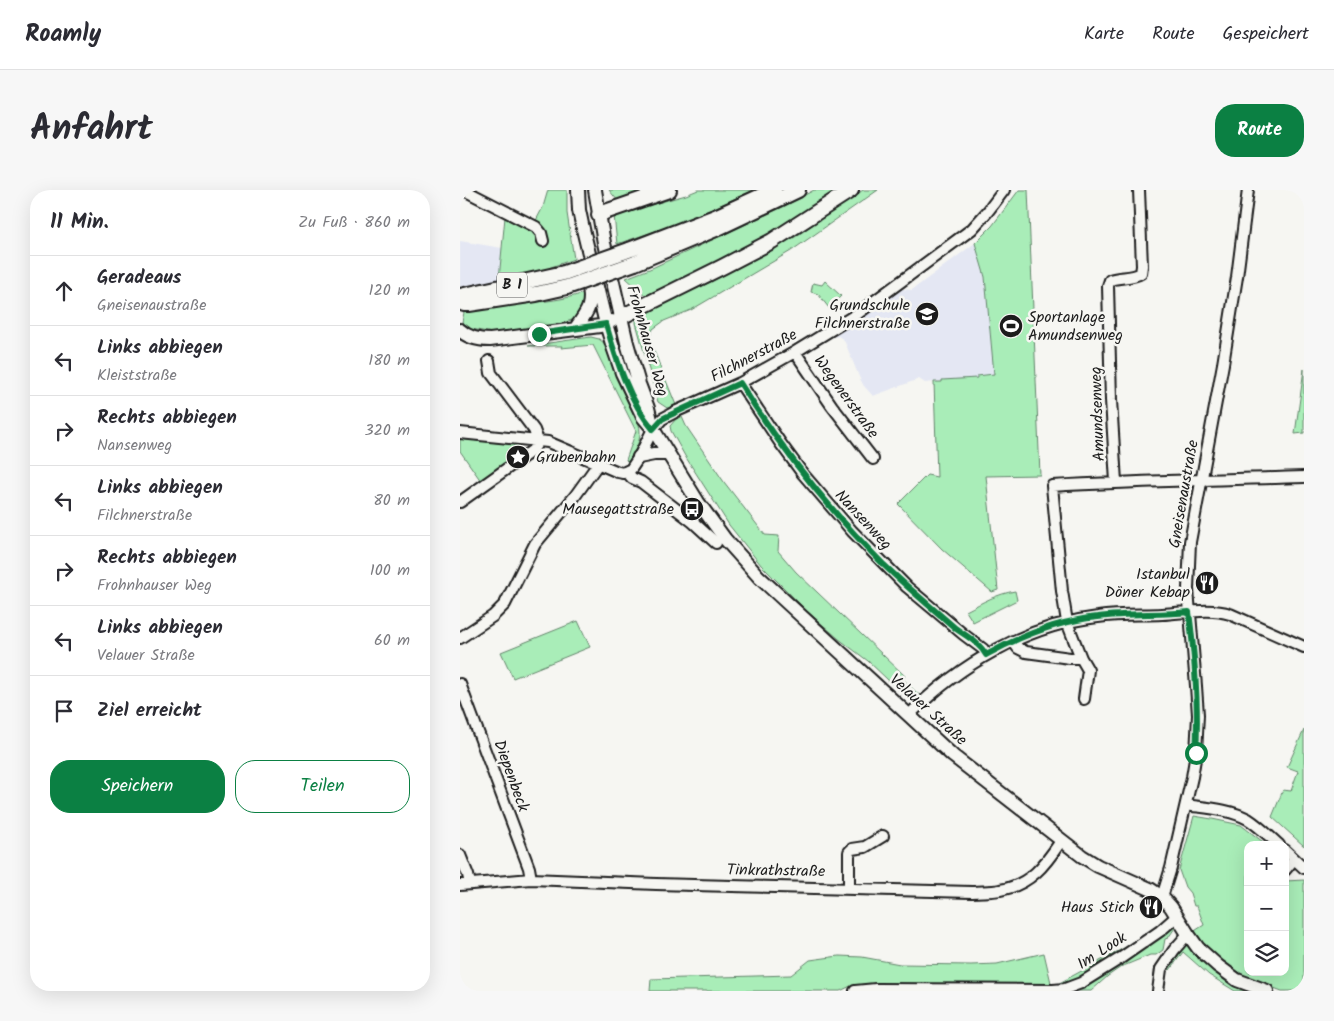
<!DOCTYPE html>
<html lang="de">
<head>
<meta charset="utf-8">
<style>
	body { margin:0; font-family:Kalam,sans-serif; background:#f7f7f7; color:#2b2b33 }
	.controls { position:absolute; right:15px; bottom:15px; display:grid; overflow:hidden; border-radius:10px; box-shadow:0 5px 20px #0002 }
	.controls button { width:45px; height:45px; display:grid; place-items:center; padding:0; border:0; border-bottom:1px solid #e1e1e2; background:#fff; color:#2b2b33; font:25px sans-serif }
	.stop { position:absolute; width:15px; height:15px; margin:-11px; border:4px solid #0b8043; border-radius:50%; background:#fff }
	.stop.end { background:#0b8043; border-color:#fff; box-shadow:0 1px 5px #0008 }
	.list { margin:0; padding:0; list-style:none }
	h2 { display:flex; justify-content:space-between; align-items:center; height:65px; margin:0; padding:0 20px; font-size:21px }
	h2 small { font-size:16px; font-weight:400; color:#7c7c81 }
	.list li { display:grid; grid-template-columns:32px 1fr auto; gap:15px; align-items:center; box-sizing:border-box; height:70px; padding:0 20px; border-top:1px solid #e1e1e2 }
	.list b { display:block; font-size:19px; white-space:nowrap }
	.list p { margin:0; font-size:16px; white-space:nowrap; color:#7c7c81 }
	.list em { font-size:16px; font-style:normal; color:#7c7c81 }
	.actions { display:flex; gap:10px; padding:15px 20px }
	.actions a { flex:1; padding:11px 0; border:1px solid #0b8043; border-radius:20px; text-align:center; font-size:18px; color:#0b8043 }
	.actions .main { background:#0b8043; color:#fff }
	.icon { flex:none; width:28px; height:28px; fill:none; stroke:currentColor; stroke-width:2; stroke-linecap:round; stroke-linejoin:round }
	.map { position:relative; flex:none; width:844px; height:801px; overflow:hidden; border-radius:20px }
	header { display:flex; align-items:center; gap:30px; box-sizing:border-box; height:70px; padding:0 25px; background:#fff; border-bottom:1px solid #e1e1e2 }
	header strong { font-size:24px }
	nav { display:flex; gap:28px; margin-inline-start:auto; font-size:18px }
	.intro { display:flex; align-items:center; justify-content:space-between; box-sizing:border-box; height:120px; padding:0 30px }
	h1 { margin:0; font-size:35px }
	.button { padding:12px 22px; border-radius:20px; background:#0b8043; color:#fff; font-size:18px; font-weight:700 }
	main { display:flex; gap:30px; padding:0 30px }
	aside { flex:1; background:#fff; border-radius:20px; box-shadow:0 5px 20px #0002 }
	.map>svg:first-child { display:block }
	.built { fill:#e4e7f3 }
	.green { fill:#a9edb8; stroke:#62846a }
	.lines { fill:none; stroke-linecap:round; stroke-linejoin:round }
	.minor-casing { stroke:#1c1c1c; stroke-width:14 }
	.major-casing { stroke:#1c1c1c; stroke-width:16 }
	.highway-casing { stroke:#1c1c1c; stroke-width:18 }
	.minor { stroke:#f6f6f2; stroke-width:10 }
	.major { stroke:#f6f6f2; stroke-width:12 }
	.highway { stroke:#f6f6f2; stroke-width:14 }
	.highway-bridge-casing { stroke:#1c1c1c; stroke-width:18; stroke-linecap:butt }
	.highway-bridge { stroke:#f6f6f2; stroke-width:14 }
	.route { stroke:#0b8043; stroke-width:6 }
	.labels { text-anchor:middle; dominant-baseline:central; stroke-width:5; stroke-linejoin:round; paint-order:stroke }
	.shield { fill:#f6f6f2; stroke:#5d5d5c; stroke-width:1 }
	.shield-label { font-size:15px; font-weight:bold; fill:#1c1c1c }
	.poi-label { font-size:16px; fill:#1c1c1c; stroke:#f6f6f2; text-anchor:end }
	.street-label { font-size:16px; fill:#1c1c1c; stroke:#f6f6f2 }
</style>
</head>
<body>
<header>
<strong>Roamly</strong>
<nav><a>Karte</a><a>Route</a><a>Gespeichert</a></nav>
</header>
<div class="intro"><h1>Anfahrt</h1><a class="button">Route</a></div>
<main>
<aside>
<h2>11 Min.<small>Zu Fuß · 860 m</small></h2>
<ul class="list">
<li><svg class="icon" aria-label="ahead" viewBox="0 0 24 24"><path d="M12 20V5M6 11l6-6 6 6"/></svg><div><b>Geradeaus</b><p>Gneisenaustraße</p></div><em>120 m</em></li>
<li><svg class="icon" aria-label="left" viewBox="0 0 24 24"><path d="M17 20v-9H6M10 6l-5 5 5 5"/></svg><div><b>Links abbiegen</b><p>Kleiststraße</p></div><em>180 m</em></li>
<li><svg class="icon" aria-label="right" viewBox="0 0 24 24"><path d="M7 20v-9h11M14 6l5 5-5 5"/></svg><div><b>Rechts abbiegen</b><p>Nansenweg</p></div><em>320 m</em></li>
<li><svg class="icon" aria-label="left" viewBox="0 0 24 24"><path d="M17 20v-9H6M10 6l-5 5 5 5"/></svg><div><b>Links abbiegen</b><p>Filchnerstraße</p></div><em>80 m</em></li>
<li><svg class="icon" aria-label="right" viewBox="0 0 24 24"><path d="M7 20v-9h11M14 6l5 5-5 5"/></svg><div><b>Rechts abbiegen</b><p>Frohnhauser Weg</p></div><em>100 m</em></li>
<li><svg class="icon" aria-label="left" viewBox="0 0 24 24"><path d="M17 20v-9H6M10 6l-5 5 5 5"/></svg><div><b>Links abbiegen</b><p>Velauer Straße</p></div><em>60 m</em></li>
<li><svg class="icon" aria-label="arrive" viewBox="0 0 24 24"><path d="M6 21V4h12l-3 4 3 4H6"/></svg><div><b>Ziel erreicht</b></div></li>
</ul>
<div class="actions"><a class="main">Speichern</a><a>Teilen</a></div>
</aside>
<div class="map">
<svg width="844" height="801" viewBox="0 0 844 801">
	<rect width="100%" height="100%" fill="#f6f6f2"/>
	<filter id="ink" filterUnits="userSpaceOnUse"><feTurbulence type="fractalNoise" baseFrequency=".02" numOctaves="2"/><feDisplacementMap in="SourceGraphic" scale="10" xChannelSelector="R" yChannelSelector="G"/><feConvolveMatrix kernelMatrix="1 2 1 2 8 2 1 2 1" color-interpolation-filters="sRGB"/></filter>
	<g filter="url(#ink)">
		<path class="built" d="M0,51L42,58L39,89L0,98Z
			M515,53L525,87L534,184L517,186V188L465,193L459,189L413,206L404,196L400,189L384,150L378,146L373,147L442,99L452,100Z"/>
		<path class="green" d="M88,0H107V23L114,69L91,77L77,85L39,89L45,27L71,40L83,17Z
			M149,0H189L158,11Z
			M238,0H294L225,31L157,54L154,25L226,5Z
			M354,0H383L327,37L203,101L186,106L166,88L192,78L323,17Z
			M403,0H418L331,61L231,120L204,131L193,139L190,146L191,154L216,215L207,218L198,212L176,133V126L251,92L335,47Z
			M559,0H568L580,285L526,286L538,400L532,402L482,359L438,314L467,285L477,287L474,192H482V190L517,188V186L534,184L525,87L515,53L532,36Z
			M365,91L381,106L369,118L358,104L351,102L353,93L362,95Z
			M124,103L121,118L124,120L115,129L99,134L32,143L12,139L2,132L5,118C45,112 85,116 124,103Z
			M131,147L139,149L144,153C150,167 154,182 161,196C167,209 181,229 180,243C180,254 173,263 168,272L166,270L176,241L133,155L101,158L102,156H68Z
			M844,179V243L835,244Z
			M222,227L226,236L264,292L305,345L319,346L318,361L336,382L445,486L443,489L460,506L451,509H448L408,471L379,449L348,422L301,375L269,335L225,266L211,241L210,236L216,229Z
			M0,249L58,255L60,264L21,291L0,261Z
			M555,401L557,410L513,432L506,421C523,412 537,404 555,401Z
			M118,431L130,457L53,488L41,462Z
			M844,540V656L812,627L823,600L831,601L838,581L827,577Z
			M734,626L752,629L781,635L807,655H788V782H825V691L844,690V796L842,801H822L789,789L767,779L745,758L733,742L744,735L737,716H734L730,703L725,697L719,680Z
			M709,736L715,738L708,748L705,749L703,760L696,765H690L661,777L648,786L631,801H459V797L393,795L380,801H190L191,789L331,785L350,770L379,766L402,767L440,774L511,775L537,774L584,763L592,797L699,739Z
			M728,750L795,801H775L749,785L723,762L710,780L707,777Z"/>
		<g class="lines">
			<g class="minor-casing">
				<path id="minor" d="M4,0L76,37L81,43L83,51
					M335,162L372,216L413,269
					M29,171L31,183L74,240L78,251
					M280,193L321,254L343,284L392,341L447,397L503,444L523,459L526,465
					M0,243L88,252L158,282L163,283L171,279L179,267L193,239L202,229L217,221L280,193L335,162L397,124L512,39L528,21L544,0
					M167,282L172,288L181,292L233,332L256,353
					M656,292L651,210L648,96L650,90C660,86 672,89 681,83L682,76L679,0
					M0,312L73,260L78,251
					M0,448L33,426L45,414L75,354L115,306L138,274
					M553,451L558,458L566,462L610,468H621L628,480L624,509
					M621,468L607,432L602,401L592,296C676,291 760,290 844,287
					M0,494L69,678L71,689
					M449,525C499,475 566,435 638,427C659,424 681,425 702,424C724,423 750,417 770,424L844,457
					M726,615C746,618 769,619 788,629C799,636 809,646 819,655
					M825,660L844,678
					M0,665L8,685L10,694
					M825,680L834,669
					M0,695L71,689L196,694L512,702C521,701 531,702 540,700C570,695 585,675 601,651
					M389,698V662L392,659L405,657L423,646
					M702,707L711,678L732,587L736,563L738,525L736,496L728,399L730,352L763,174L777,87L788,0
					M395,801L416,799L593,800L605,799L621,793L661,768L700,741L717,726
					M698,801L701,779L714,760L728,744"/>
			</g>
			<g class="major-casing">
				<path id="major" d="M118,0L119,20L123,39L146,134L153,157L162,183L183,227L193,239L238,312L265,349L299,387L493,566L622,666L638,676L690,699L702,707L711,717L728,744L738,758L758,776L777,790L807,801
					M135,0L144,53L167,153L179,194L188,218L192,234
					M115,139C129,120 133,115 128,91
					M0,140C8,148 19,150 30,150L140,136L152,131
					M179,267L194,264H208"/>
			</g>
			<g class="highway-casing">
				<path id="highway" d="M139,25L145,22L209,0
					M169,60L255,27L314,0
					M175,73L258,38L338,0
					M0,106L104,83
					M0,112L4,114H9L76,104L107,97
					M161,127L262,77L312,51L391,0"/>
			</g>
			<use href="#minor" class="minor"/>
			<use href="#major" class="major"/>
			<use href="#highway" class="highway"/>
			<g class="highway-bridge-casing">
				<path id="highway-bridge" d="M104,83L169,60
					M107,97L175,73"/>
			</g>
			<use href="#highway-bridge" class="highway-bridge"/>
		</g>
	</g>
	<g class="lines" filter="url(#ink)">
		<path class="route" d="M79,144L146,134C156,169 169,211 193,239L202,229L208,226L280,193C322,260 368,319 424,375C447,397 471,417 495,438C506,446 520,453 526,465C560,446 599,431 638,427C668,423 699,425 729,422C735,469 739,516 736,563"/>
	</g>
	<defs>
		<g id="school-disc" transform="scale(1.25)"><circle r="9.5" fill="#1c1c1c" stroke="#f6f6f2"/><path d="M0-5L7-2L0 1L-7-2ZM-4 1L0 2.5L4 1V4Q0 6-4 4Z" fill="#fff"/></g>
		<g id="stadium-disc" transform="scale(1.25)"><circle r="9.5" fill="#1c1c1c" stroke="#f6f6f2"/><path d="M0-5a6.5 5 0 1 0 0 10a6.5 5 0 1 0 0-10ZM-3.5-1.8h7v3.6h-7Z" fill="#fff"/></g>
		<g id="sight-disc" transform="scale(1.25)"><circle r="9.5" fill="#1c1c1c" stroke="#f6f6f2"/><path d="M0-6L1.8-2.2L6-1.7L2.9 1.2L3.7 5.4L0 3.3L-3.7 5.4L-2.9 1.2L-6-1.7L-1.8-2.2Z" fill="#fff"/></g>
		<g id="bus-disc" transform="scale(1.25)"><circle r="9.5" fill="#1c1c1c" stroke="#f6f6f2"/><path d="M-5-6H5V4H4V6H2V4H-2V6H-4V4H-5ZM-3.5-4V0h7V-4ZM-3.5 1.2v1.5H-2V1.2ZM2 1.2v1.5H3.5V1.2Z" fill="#fff"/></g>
		<g id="restaurant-disc" transform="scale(1.25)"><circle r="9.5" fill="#1c1c1c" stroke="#f6f6f2"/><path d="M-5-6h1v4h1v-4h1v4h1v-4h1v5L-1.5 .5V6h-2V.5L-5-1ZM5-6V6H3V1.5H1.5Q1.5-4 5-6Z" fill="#fff"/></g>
	</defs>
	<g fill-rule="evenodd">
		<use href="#school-disc" x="467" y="124"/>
		<use href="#stadium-disc" x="551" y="136"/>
		<use href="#sight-disc" x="58" y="267"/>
		<use href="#bus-disc" x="232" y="319"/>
		<use href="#restaurant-disc" x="747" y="393"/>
		<use href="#restaurant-disc" x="691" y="717"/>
	</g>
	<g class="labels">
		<rect class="shield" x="37" y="82.5" width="30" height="25" rx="4"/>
		<g class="shield-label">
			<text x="52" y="95">B 1</text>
		</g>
		<g class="poi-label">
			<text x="450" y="115">Grundschule<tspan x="450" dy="18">Filchnerstraße</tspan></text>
			<text x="568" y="127" text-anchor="start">Sportanlage<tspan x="568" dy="18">Amundsenweg</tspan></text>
			<text x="76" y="267" text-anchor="start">Grubenbahn</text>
			<text x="214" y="319">Mausegattstraße</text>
			<text x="730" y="384">Istanbul<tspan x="730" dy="18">Döner Kebap</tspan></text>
			<text x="674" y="717">Haus Stich</text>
		</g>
		<g class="street-label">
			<text transform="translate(187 151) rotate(74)">Frohnhauser Weg</text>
			<text transform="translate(294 166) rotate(-28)">Filchnerstraße</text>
			<text transform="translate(386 207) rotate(54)">Wegenerstraße</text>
			<text transform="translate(638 224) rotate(-92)">Amundsenweg</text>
			<text transform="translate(724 304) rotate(-80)">Gneisenaustraße</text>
			<text transform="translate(403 330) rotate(47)">Nansenweg</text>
			<text transform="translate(468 520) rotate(42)">Velauer Straße</text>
			<text transform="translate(51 586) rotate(70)">Diepenbeck</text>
			<text transform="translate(316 681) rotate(1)">Tinkrathstraße</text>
			<text transform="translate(642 761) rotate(-33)">Im Look</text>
		</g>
	</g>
</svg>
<div class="controls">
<button>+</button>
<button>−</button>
<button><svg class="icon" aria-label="layers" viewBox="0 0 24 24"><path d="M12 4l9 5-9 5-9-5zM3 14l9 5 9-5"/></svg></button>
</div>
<div class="stop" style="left:736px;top:563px"></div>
<div class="stop end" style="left:79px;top:144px"></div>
</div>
</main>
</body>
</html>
